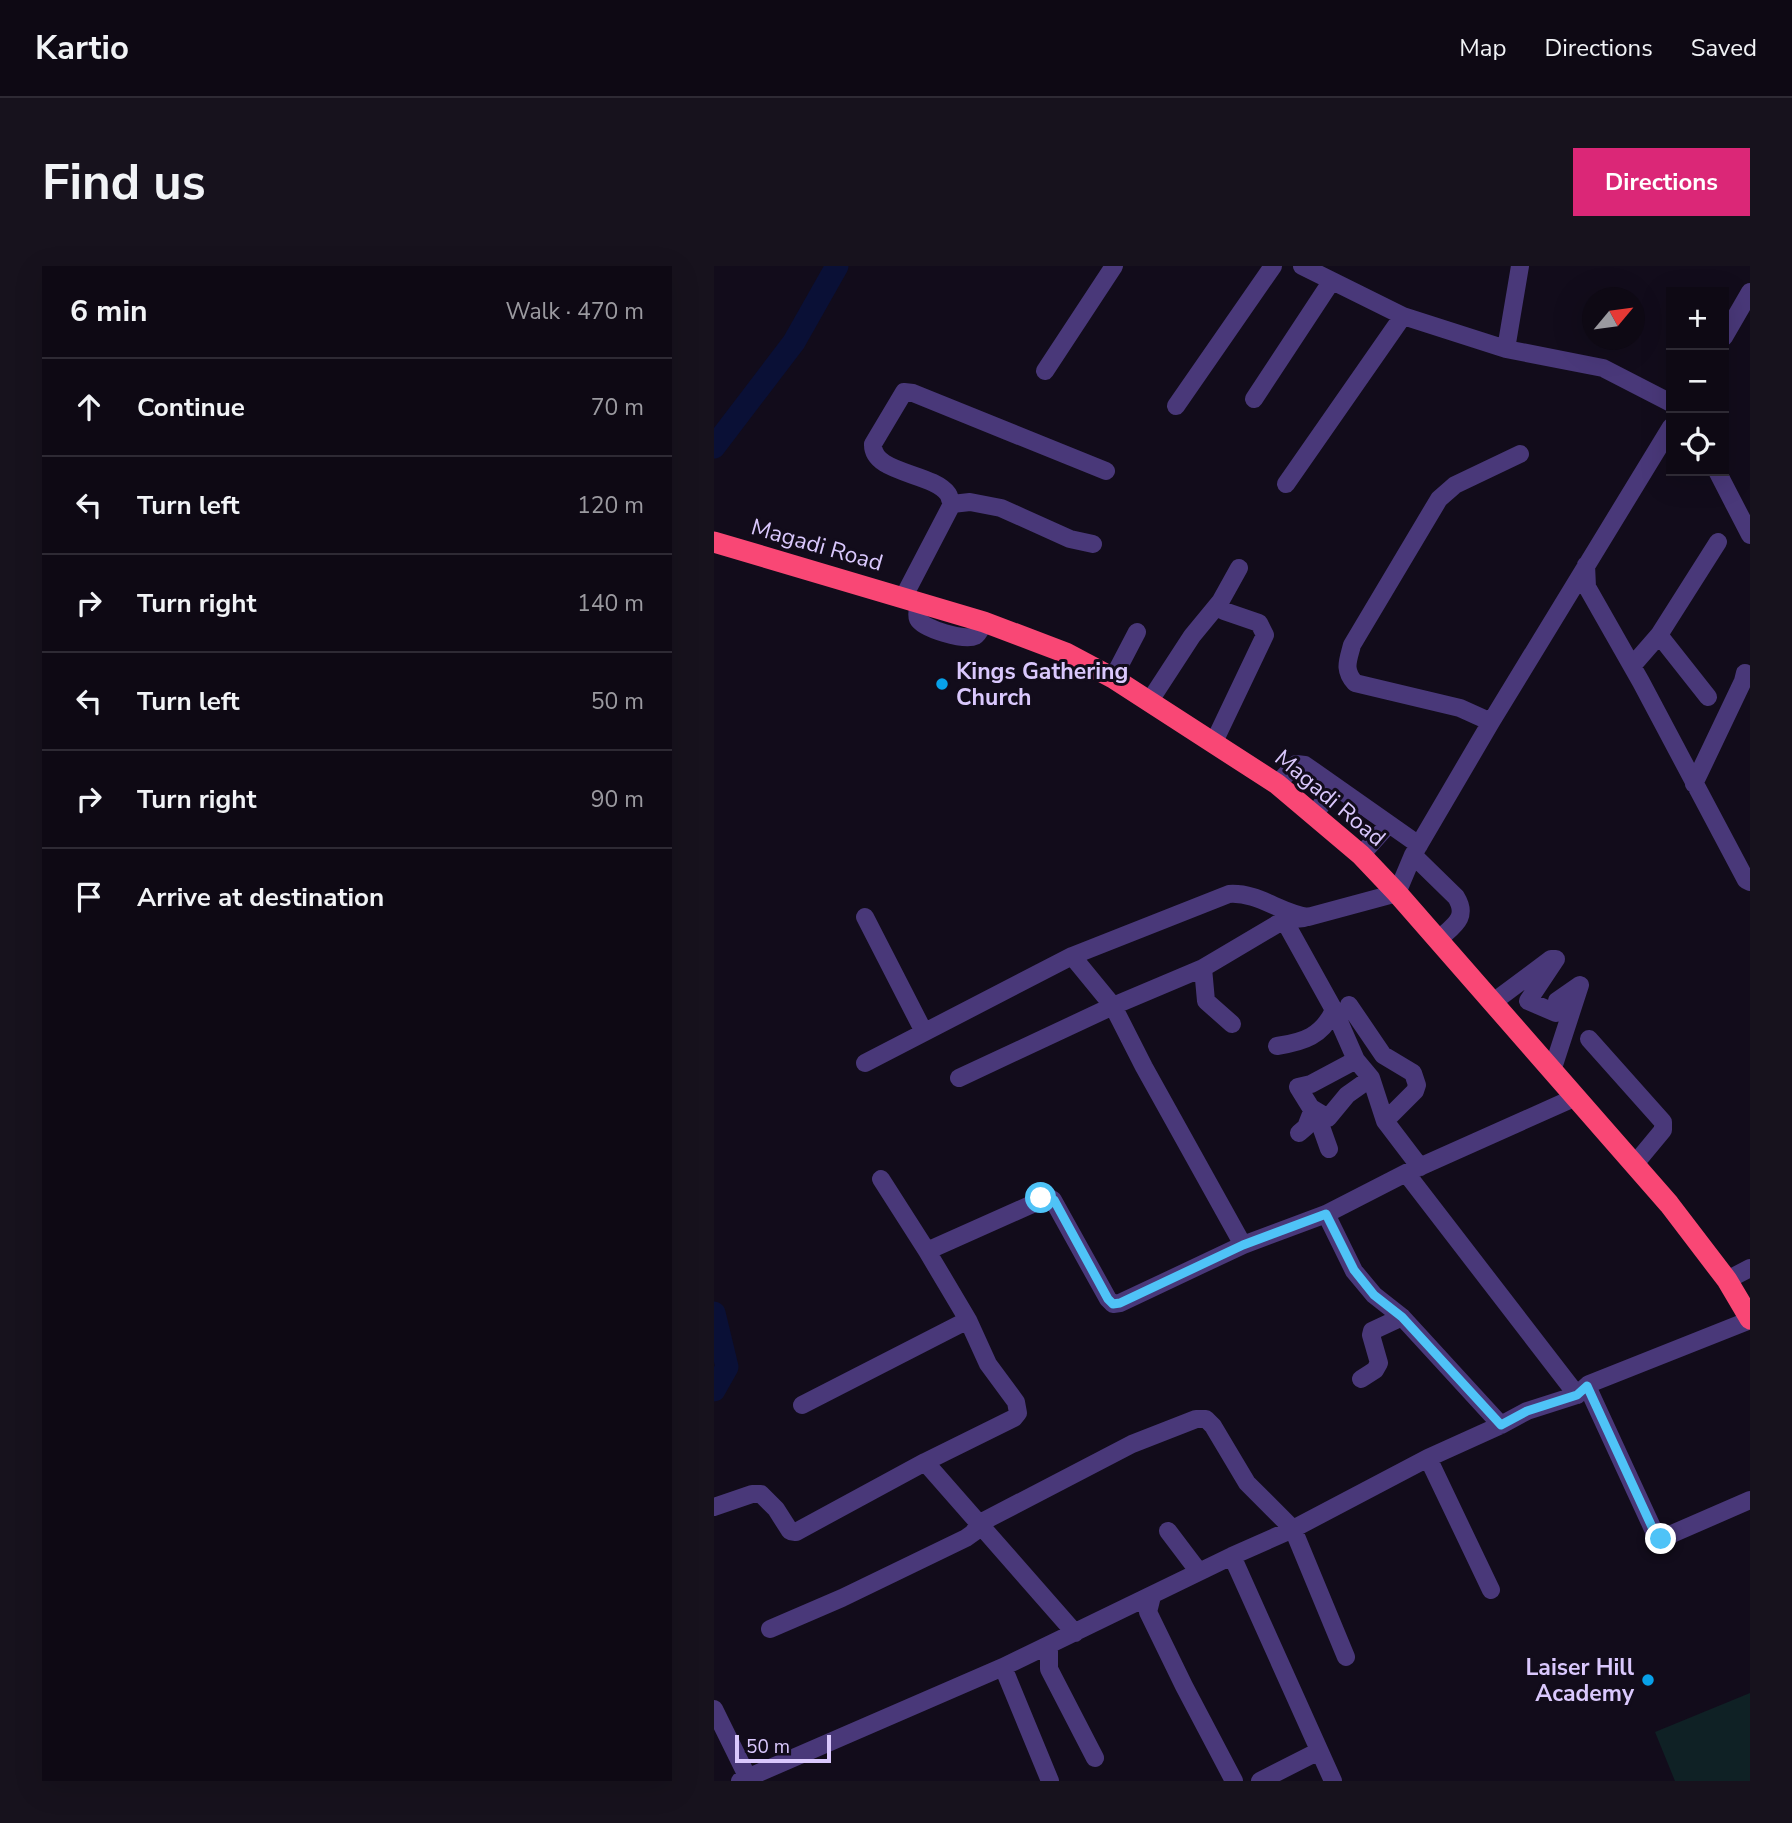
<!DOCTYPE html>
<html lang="en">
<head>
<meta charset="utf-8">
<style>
	body { margin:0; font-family:"Nunito Sans",sans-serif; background:#17121d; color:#f1f3f6 }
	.controls { position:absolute; right:21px; top:21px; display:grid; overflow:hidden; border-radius:0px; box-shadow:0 7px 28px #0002 }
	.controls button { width:63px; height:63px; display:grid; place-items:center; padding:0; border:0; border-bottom:2px solid #2e2a34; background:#0e0914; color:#f1f3f6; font:35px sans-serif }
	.compass { position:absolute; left:868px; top:21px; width:63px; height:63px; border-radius:50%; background:#0e0914; box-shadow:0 7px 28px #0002; rotate:61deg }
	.scale { position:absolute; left:21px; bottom:18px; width:96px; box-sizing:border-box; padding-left:7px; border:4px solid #dac8fd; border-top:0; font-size:19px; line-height:24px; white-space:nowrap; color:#dac8fd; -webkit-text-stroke:5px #120c1b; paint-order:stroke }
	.stop { position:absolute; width:21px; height:21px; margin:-16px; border:5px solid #4fc3f7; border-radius:50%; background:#fff }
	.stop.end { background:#4fc3f7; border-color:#fff; box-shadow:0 2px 7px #0008 }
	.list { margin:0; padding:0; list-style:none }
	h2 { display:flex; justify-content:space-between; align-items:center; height:91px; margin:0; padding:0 28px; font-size:30px }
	h2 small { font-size:23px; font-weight:400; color:#9b9aa0 }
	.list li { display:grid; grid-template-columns:46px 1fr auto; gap:21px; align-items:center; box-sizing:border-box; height:98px; padding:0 28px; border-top:2px solid #2e2a34 }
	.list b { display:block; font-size:26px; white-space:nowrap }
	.list em { font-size:23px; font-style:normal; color:#9b9aa0 }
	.icon { flex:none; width:38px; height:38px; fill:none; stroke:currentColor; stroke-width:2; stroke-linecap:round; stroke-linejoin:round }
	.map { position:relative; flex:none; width:1036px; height:1515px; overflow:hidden; border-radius:0px }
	header { display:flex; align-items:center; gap:42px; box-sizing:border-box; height:98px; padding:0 35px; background:#0e0914; border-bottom:2px solid #2e2a34 }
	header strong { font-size:33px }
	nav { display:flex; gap:38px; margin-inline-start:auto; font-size:24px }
	.intro { display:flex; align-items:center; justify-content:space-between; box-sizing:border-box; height:168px; padding:0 42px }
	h1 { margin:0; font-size:49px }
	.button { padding:18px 32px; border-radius:0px; background:#db2777; color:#fff; font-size:24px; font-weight:700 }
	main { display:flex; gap:42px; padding:0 42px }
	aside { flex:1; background:#0e0914; border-radius:0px; box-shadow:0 7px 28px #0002 }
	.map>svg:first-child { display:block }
	.green { fill:#0f2125 }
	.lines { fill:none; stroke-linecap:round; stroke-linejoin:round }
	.river { stroke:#0a1036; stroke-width:23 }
	.minor { stroke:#493879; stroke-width:18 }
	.highway { stroke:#f94775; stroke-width:21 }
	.route { stroke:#4fc3f7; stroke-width:9 }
	.poi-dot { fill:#08a1e9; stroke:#120c1b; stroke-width:2.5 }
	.labels { text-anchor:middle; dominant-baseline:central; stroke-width:6; stroke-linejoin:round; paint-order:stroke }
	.street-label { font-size:23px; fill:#dac8fd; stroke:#120c1b }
	.poi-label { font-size:23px; font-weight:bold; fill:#dac8fd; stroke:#120c1b; text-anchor:start }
</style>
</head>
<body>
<header>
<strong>Kartio</strong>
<nav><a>Map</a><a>Directions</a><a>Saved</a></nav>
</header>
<div class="intro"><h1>Find us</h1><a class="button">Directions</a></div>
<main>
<aside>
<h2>6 min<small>Walk · 470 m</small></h2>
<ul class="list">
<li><svg class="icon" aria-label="ahead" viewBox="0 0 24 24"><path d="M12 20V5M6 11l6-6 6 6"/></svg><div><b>Continue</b></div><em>70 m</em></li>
<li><svg class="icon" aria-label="left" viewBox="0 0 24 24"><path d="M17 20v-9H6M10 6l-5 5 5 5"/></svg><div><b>Turn left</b></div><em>120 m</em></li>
<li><svg class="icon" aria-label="right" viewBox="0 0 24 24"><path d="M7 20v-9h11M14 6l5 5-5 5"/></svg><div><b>Turn right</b></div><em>140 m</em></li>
<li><svg class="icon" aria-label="left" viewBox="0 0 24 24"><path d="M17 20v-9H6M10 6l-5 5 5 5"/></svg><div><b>Turn left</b></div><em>50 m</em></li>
<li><svg class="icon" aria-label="right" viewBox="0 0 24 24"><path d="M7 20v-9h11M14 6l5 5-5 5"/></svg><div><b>Turn right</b></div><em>90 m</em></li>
<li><svg class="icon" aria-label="arrive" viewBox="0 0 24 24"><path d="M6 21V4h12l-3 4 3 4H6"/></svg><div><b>Arrive at destination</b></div></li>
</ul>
</aside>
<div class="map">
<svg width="1036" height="1515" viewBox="0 0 1036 1515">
	<rect width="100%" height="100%" fill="#120c1b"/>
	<path class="green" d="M1036,1427V1515H961L941,1466Z"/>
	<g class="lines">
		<path class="river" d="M0,181L80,76L123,0
			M0,1047L13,1101L0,1124"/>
		<path class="minor" d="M588,0L689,50L792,83L889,102L957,137
			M1010,71L1036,26
			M792,83L806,0
			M331,105L400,0
			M540,133L617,16
			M462,140L559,0
			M1003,205L1036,269
			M572,218L689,50
			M238,238L256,236L287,242L356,273L379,278
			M872,299L873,321L927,416L1032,614L1036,616
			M189,332L238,238C236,235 236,231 234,228C218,206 158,208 159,178L190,126L199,127L392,205
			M205,337C204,342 202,348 204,353C209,363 251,375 261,370C266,367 267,361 270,356
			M945,369L994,431
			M918,400L945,369L1004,276
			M399,412L423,366
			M435,436L478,370L506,336
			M777,456L746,442L641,417C629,403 634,395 638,379L725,233L741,219L806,188
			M500,476L551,369L545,357L510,345L505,338L525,302
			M563,518L582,498L591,499L705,579
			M980,518L1029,415L1031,407
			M600,549L621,520
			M647,589L675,558
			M699,589L742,631C755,652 739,660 724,674
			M151,651L210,766
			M570,654L620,744L642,794L657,812L671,855L706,901
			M358,690L399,740L430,801L529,979
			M489,702L492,735L518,758
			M778,737L837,693H842L814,735L842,747L843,735L866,719L838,805
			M635,739L669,789L699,807L703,819L701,825L671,855
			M875,773L949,856V864L920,899
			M563,780C590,776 608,770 620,744
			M151,797L358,690L515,628C544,626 566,647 594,651L683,627L699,589L777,456L957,161
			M245,812L399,740L489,702L570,654L590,652
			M585,867L592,861L599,843L614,852L633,829L657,812
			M615,883L605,855L584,821L597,818L642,794
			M692,907L863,1129
			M167,913L213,985L334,931L339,934L394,1033L399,1038L406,1037L529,979L612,948L692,907L862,831
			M612,948L640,1005L660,1029L688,1051L787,1159
			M1013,1014L1036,1002
			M647,1113L661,1104L665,1097L657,1069L658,1065L688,1051
			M873,1120L944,1274L1036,1234
			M88,1139L254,1054
			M714,1192L777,1324
			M211,1196L361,1367
			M0,1241L38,1228H47L62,1243L76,1265L82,1266L211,1196L300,1152L304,1147L302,1136L274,1098L254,1054L213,985
			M454,1265L485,1306
			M518,1290L619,1515
			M438,1330L434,1346L470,1420L520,1515
			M56,1363L128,1332L252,1272L259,1267L266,1257L418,1178L482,1153H492L499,1160L533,1217L579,1263L632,1391
			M335,1379V1403L381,1492
			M289,1401L336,1515
			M0,1443L34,1512
			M26,1515L289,1401L518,1290L579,1263L714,1192L787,1159L813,1145L863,1129L875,1118L1036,1054
			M546,1515L605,1485"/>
		<path class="highway" d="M0,276L270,356L352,387L399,412L563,518L647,589L683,627L955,938L1013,1014L1036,1053"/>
	</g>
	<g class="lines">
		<path class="route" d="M327,932L334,931L340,934L394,1033L399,1038L406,1037L529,979L612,948L640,1004L660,1029L688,1051L787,1159L813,1145L863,1129L873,1120L944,1274L947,1273"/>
	</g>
	<g class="poi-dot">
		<circle cx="228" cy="418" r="7"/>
		<circle cx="934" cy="1414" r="7"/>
	</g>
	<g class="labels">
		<g class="street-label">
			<text transform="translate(103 279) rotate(16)">Magadi Road</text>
			<text transform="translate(616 532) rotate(40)">Magadi Road</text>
		</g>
		<g class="poi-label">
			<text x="242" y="405">Kings Gathering<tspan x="242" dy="26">Church</tspan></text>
			<text x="920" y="1401" text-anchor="end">Laiser Hill<tspan x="920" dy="26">Academy</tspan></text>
		</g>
	</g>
</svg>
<div class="controls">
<button>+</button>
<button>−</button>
<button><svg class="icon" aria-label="locate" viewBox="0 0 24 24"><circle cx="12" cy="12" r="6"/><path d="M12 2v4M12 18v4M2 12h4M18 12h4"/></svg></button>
</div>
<svg class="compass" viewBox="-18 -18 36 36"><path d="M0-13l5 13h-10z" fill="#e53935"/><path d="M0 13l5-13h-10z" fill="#9b9aa0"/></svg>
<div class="scale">50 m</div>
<div class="stop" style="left:327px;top:932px"></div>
<div class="stop end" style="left:947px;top:1273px"></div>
</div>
</main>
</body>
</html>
